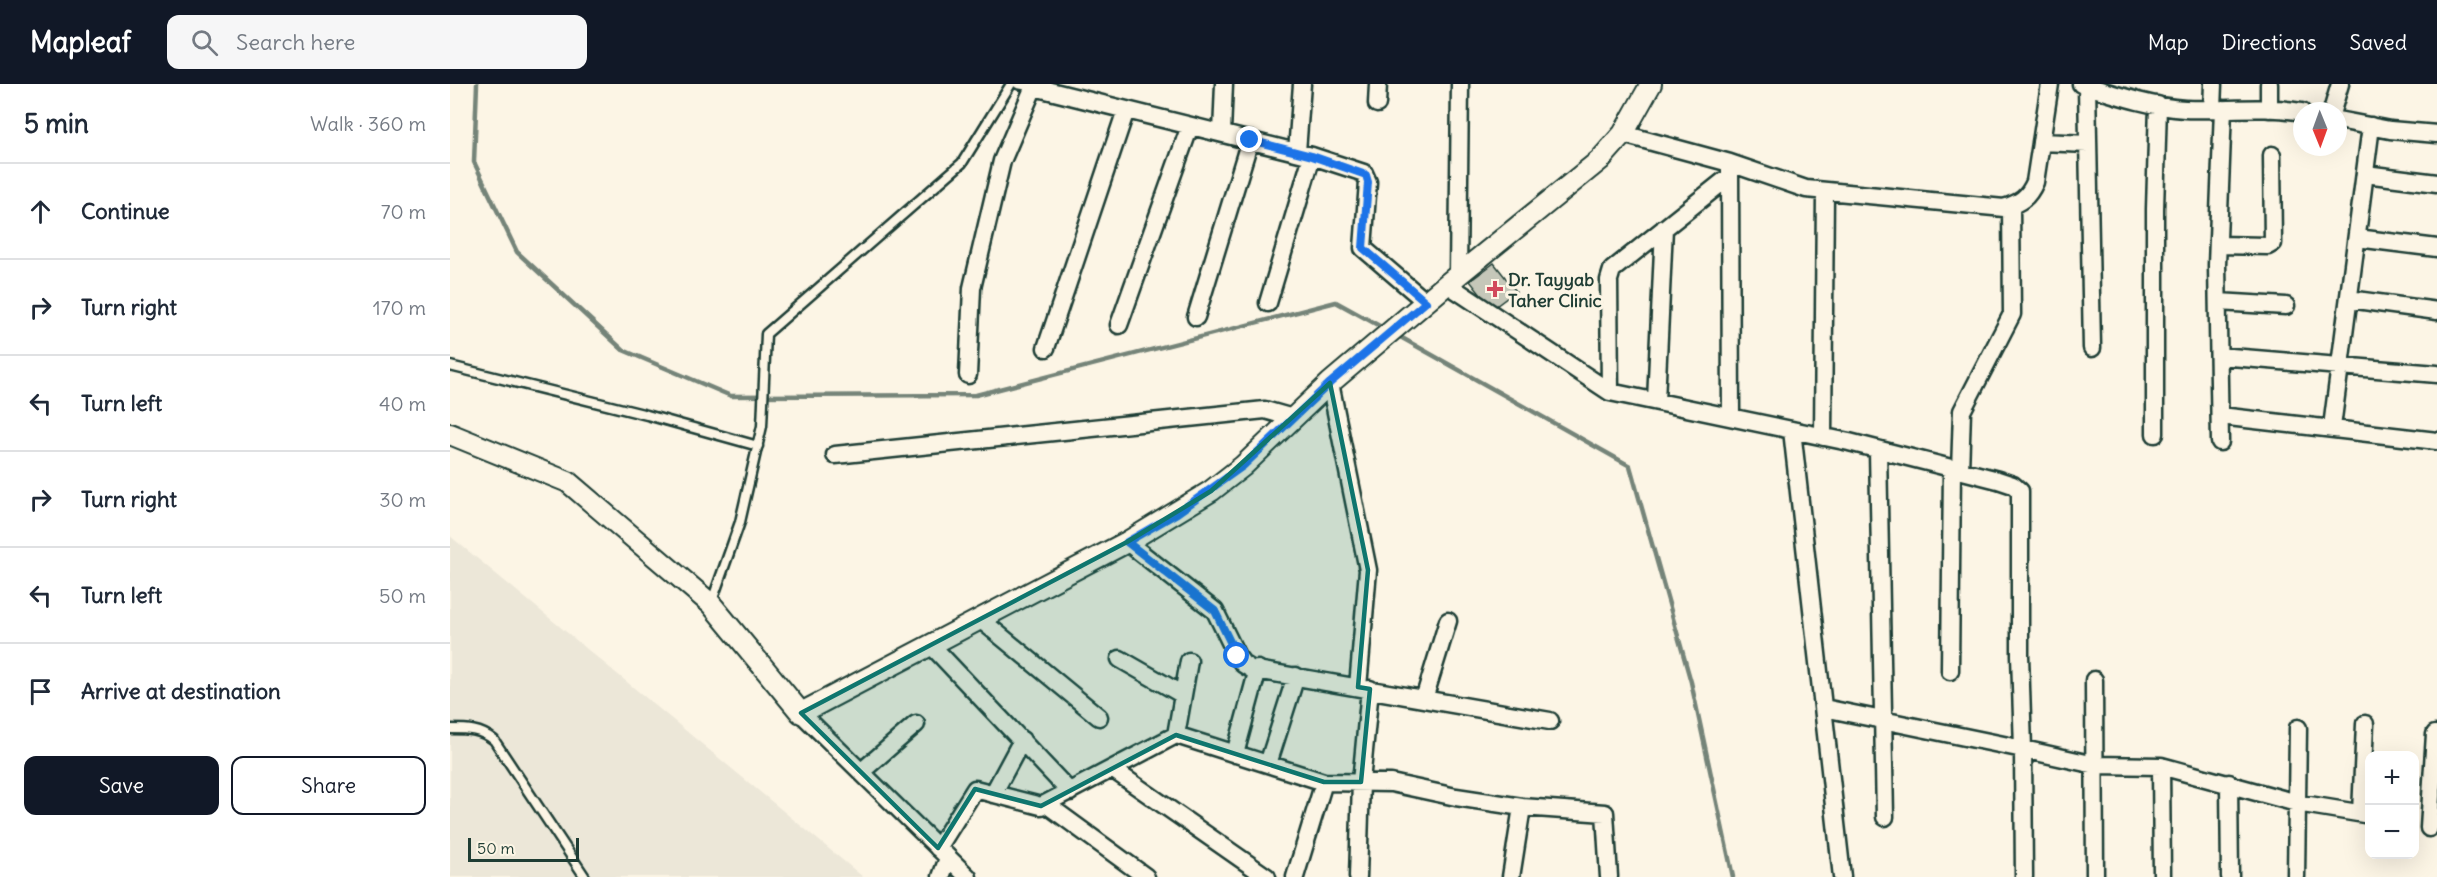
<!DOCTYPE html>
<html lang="en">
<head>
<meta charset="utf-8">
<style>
	body { margin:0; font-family:Delius,sans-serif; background:#f6f6f7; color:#1f2937 }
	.controls { position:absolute; right:18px; bottom:18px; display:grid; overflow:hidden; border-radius:12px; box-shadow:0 6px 24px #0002 }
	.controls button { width:54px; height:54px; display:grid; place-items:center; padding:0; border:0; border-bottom:2px solid #e0e1e3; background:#fff; color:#1f2937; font:30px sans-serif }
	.compass { position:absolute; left:1843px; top:18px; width:54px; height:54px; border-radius:50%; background:#fff; box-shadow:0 6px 24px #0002; rotate:179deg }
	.scale { position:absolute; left:18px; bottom:15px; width:111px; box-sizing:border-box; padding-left:6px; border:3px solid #1f3d34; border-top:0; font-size:16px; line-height:21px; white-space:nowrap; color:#1f3d34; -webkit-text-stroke:4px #fcf5e5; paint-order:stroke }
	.stop { position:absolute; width:18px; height:18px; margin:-14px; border:4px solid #1a73e8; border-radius:50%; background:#fff }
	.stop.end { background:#1a73e8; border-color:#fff; box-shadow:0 2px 6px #0008 }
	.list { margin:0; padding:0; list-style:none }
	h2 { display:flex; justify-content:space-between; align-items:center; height:78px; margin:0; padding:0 24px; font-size:26px }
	h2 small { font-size:20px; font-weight:400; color:#747a83 }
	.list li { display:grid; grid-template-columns:39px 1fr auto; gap:18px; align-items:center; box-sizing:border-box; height:96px; padding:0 24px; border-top:2px solid #e0e1e3 }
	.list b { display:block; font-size:22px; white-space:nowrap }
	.list em { font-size:20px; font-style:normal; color:#747a83 }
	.actions { display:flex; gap:12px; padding:18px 24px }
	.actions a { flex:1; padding:14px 0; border:2px solid #111827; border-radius:12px; text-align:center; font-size:21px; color:#111827 }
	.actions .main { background:#111827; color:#fff }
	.icon { flex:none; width:33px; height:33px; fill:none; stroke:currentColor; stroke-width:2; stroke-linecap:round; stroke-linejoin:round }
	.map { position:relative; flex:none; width:1987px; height:793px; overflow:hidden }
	header { display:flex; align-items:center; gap:36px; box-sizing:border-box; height:84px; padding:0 30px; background:#111827; color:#fff }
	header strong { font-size:28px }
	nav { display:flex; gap:33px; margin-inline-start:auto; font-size:21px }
	.search { width:420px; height:54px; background:#f6f6f7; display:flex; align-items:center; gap:15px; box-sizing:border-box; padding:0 21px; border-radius:12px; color:#747a83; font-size:22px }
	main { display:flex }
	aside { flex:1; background:#fff }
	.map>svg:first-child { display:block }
	.built { fill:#ece7d8 }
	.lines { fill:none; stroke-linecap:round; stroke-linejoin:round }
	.stream { stroke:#758479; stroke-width:4.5 }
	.building { fill:#c5c7b9; stroke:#1f3d34; stroke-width:1.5 }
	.service-casing { stroke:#1f3d34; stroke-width:13 }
	.minor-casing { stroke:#1f3d34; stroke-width:21 }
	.tertiary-casing { stroke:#1f3d34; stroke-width:24 }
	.service { stroke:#fcf5e5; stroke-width:8 }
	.minor { stroke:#fcf5e5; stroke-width:16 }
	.tertiary { stroke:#fcf5e5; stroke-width:20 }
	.route { stroke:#1a73e8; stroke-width:8 }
	.marked { fill:#0f766e; fill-opacity:0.2; stroke:#0f766e; stroke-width:4.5; stroke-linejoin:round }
	.poi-dot { fill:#d1495b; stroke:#fcf5e5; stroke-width:2 }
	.labels { text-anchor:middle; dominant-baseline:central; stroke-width:6; stroke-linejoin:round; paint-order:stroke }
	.poi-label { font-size:18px; font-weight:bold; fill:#1f3d34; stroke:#fcf5e5; text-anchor:start }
</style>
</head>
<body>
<header>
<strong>Mapleaf</strong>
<div class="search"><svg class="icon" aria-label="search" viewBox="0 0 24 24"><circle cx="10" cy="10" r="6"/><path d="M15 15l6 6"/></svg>Search here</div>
<nav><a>Map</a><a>Directions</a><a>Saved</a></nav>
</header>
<main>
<aside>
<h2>5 min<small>Walk · 360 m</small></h2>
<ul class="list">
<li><svg class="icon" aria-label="ahead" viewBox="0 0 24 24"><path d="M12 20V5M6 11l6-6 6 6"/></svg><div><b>Continue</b></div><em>70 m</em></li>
<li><svg class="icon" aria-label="right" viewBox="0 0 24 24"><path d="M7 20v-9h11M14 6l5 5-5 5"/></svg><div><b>Turn right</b></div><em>170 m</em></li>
<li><svg class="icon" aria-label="left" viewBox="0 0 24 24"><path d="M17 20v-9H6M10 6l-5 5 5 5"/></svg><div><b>Turn left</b></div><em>40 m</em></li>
<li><svg class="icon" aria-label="right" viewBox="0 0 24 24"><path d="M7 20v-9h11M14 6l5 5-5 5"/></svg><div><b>Turn right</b></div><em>30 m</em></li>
<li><svg class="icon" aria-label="left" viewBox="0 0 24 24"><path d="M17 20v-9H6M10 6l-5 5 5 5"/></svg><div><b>Turn left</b></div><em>50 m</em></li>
<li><svg class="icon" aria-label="arrive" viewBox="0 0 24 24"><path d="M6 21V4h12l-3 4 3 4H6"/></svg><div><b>Arrive at destination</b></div></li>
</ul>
<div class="actions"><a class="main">Save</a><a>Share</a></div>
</aside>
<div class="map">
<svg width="1987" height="793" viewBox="0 0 1987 793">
	<rect width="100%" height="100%" fill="#fcf5e5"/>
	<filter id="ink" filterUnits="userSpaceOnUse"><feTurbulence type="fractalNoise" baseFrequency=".0167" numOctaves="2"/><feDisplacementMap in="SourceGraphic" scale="12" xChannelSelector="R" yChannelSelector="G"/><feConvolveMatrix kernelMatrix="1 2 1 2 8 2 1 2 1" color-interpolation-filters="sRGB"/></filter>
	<g filter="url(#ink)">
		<path class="built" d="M0,452L413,793H0Z"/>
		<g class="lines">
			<path class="stream" d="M27,0L24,78L67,168L173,266L281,312L526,311L886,218L935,245
				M945,250L1180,382L1241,598L1283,793"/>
		</g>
		<path class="building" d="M1044,179L1066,207L1042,225L1020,197Z"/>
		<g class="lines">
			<g class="service-casing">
				<path id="service" d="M568,0L584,3
					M0,282L197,331L308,362
					M261,520L290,438L312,342L316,250L512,79L561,0
					M0,645C18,645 30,645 44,656L135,793"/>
			</g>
			<g class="minor-casing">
				<path id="minor" d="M1631,0C1663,10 1701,23 1735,25C1774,27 1813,21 1852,28
					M1819,0V25
					M1637,2L1642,264
					M584,3L862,72L914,89L918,98L913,164L976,218
					M927,20L928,0
					M1762,25L1763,0
					M1882,27L1890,0
					M1888,36L1940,46L1987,50
					M772,49L774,0
					M1173,50L1280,79L1356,105L1554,124C1570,119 1578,114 1585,98L1600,0
					M1591,58L1638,60
					M847,68L852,0
					M1280,85L1281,333
					M1915,90L1987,99
					M1907,154L1987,164
					M1768,161L1818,162L1823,159L1822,71
					M1008,191L1010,0
					M997,200L1160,308L1399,358L1548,396L1563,401L1570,407V571L1573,665L1645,681L1711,682L1847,719L1920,731
					M1899,215L1987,227
					M1768,218L1836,222
					M818,219L862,72
					M746,233L800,56
					M669,241L740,42
					M596,264L676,26
					M1769,272L1987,290
					M518,291L522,204L552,77L585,0
					M880,299L918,486L908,603
					M1160,308L1159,196L1162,186L1280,92
					M1206,317L1214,144
					M1770,332L1987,357
					M1882,343L1921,42
					M1342,346L1392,793
					M1705,350V125L1708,21
					M1373,353L1375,107
					M1770,358L1767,181L1773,25
					M1428,366L1435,733
					M385,371L815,326L843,334
					M1510,387L1512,327L1562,230L1561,122
					M677,458L765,527L787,572L793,580L801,585L1100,637
					M530,535L649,633
					M482,562L620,708
					M670,575L733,611
					M1500,587L1502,385
					M1644,596L1645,793
					M974,615L998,537
					M1374,624L1573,665L1574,793
					M351,629L518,793
					M726,651L739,577
					M785,670L808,585
					M818,680L846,592
					M1711,682L1712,793
					M662,685L817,793
					M411,688L466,640
					M874,698L941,699L1006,713L1072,723L1061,793
					M1779,699L1780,793
					M543,710L572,656
					M596,720L696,793
					M1072,723L1155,729L1159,793
					M1911,729L1915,640
					M1979,744L1985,650
					M488,764L525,705L591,722L726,651L874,698L845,793
					M491,793L498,774
					M908,793L911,698L920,605
					M1846,793L1848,644"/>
			</g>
			<g class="tertiary-casing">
				<path id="tertiary" d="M0,350L118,398L261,520L351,629L677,458L761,407L793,382L880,299L997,200L1150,76L1173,50L1201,0"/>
			</g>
			<use href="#service" class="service"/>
			<use href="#minor" class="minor"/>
			<use href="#tertiary" class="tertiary"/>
		</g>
	</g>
	<g class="lines" filter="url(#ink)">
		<path class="route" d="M787,572L765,527L677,458L727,429L793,382L880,299L976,218L913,164L918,98L916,91L862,72L800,56"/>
	</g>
	<path class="marked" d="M880,299L918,486L908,603L920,605L911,698H874L726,651L591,722L525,705L488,764L351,629L677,458L761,407Z"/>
	<path class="poi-dot" d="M1042 196h6v6h6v6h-6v6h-6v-6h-6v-6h6z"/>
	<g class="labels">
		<g class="poi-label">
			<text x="1058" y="195">Dr. Tayyab<tspan x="1058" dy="21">Taher Clinic</tspan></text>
		</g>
	</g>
</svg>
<div class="controls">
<button>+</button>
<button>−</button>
</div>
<svg class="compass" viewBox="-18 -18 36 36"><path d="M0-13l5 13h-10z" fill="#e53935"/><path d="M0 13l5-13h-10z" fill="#747a83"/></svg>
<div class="scale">50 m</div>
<div class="stop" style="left:787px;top:572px"></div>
<div class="stop end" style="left:800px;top:56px"></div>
</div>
</main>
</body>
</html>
